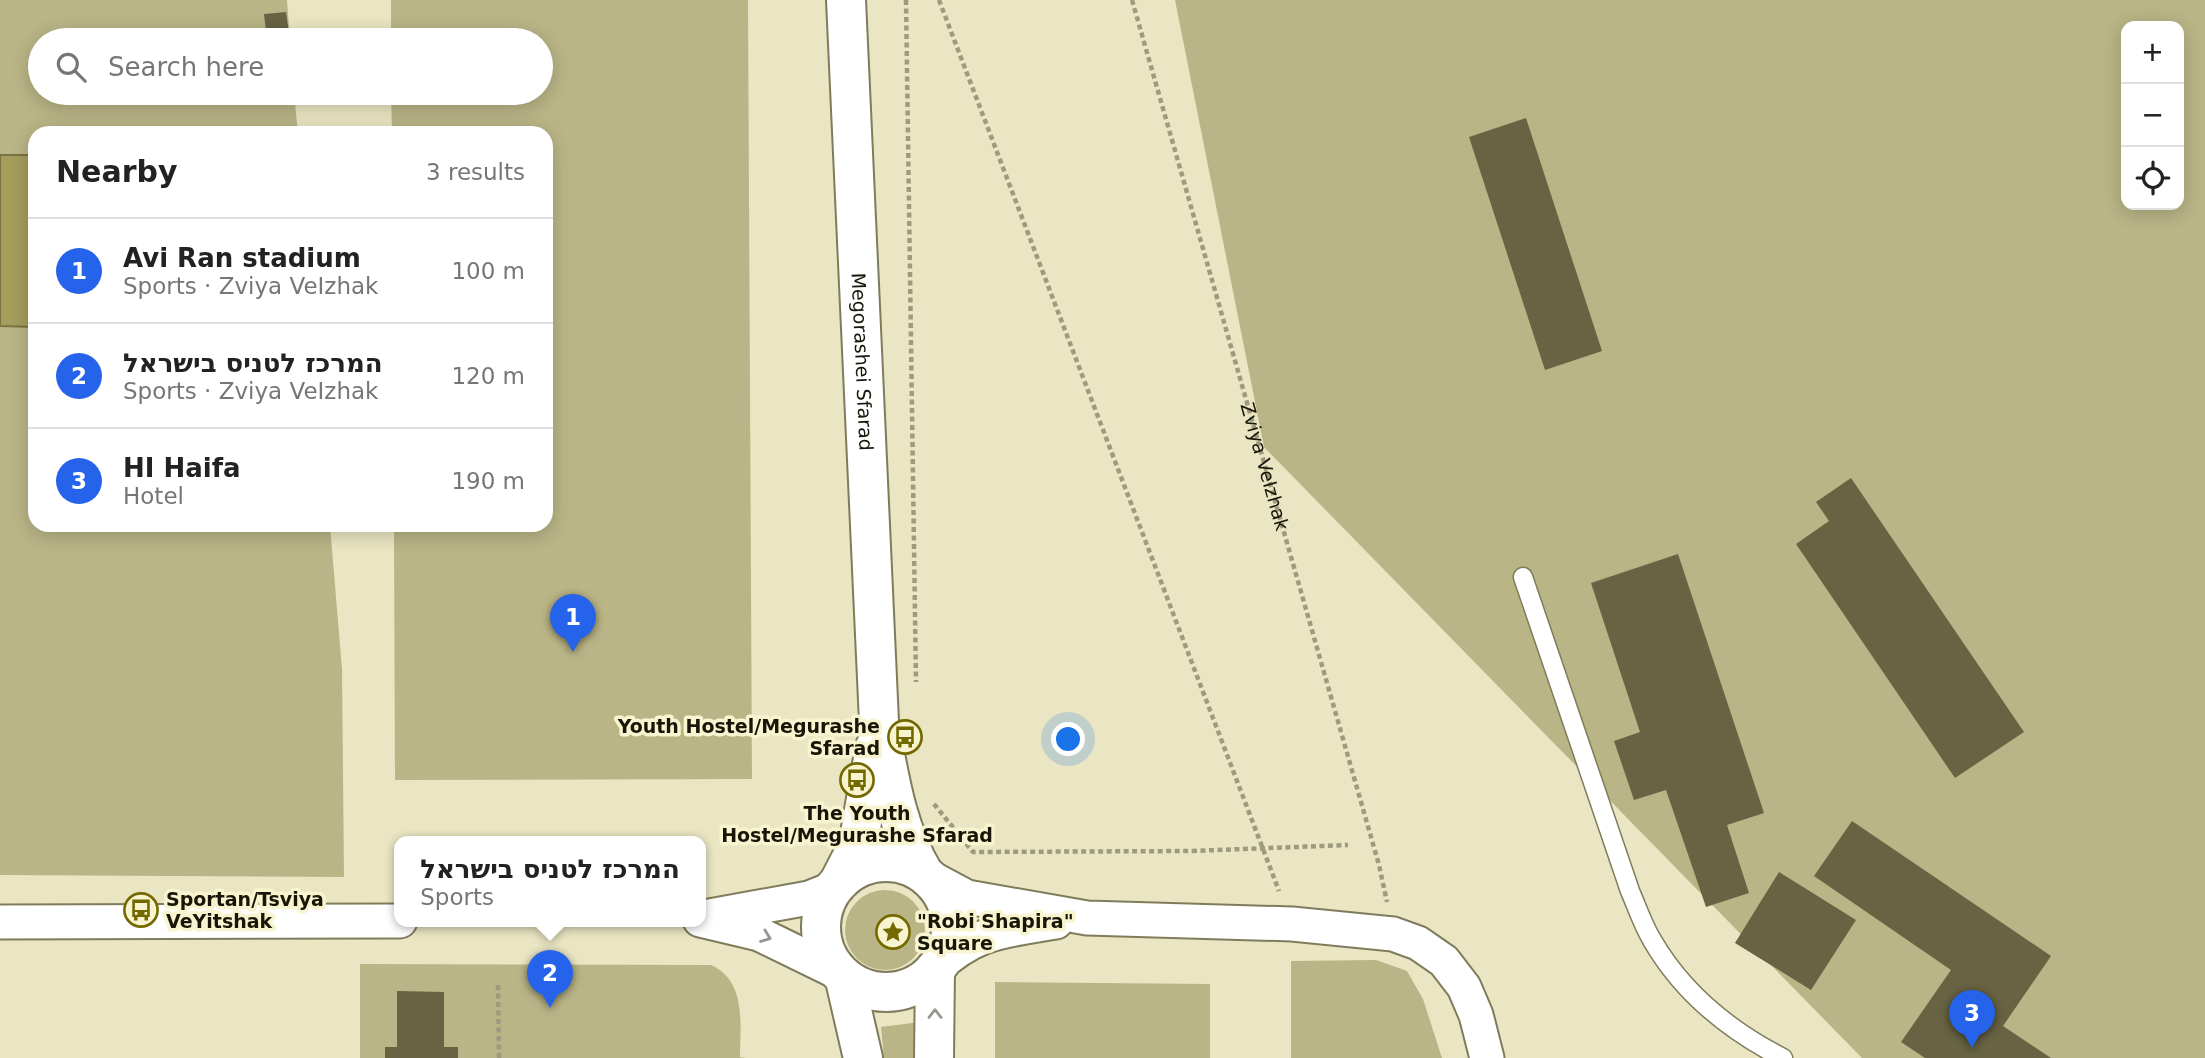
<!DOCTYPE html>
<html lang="en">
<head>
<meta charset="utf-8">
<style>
	body { margin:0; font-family:"DejaVu Sans",Heebo,sans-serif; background:#f2f2f2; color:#222 }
	.controls { position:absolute; right:21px; top:21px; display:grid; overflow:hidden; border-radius:14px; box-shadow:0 4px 18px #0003 }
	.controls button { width:63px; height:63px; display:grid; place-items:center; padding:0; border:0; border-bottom:2px solid #e0e0e0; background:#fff; color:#222; font:35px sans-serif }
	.you { position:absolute; left:1069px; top:740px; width:24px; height:24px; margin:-18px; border:5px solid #fff; border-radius:50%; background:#1a73e8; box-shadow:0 0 0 10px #1a73e833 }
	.badge { display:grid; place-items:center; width:46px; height:46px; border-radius:50%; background:#2563eb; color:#fff; font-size:23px; font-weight:700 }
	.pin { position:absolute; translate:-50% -58px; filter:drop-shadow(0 2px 4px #0008) }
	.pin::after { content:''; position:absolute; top:37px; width:24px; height:21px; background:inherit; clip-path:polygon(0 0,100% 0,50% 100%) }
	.popup { position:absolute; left:394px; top:836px; width:312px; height:91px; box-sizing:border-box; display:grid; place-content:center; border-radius:14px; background:#fff; filter:drop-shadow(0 2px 5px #0005); font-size:23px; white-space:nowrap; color:#767676 }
	.popup b { font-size:26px; color:#222 }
	.popup::after { content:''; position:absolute; left:50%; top:100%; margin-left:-14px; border:14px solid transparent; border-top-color:#fff }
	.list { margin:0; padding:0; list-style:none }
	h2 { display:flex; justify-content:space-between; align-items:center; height:91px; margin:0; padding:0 28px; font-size:30px }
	h2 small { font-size:23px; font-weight:400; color:#767676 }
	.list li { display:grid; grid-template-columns:46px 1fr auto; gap:21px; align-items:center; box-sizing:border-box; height:105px; padding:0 28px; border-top:2px solid #e0e0e0 }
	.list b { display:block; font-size:26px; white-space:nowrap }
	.list p { margin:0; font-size:23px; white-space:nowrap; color:#767676 }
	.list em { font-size:23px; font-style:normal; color:#767676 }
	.icon { flex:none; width:38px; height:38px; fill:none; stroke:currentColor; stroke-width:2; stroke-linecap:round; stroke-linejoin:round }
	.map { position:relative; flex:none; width:2205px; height:1058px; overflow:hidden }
	.search { position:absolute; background:#fff; box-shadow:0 4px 18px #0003; left:28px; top:28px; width:525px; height:77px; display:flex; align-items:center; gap:18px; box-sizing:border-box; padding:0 24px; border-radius:38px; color:#767676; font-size:26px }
	.panel { position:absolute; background:#fff; box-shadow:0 4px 18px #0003; left:28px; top:126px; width:525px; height:406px; border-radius:21px }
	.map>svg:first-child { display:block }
	.green { fill:#bab586; fill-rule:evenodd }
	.water { fill:#a59d5c; stroke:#7a7443; stroke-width:2 }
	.building { fill:#676343 }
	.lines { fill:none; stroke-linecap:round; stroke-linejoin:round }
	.service-casing { stroke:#807c5b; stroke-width:21 }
	.minor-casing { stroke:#807c5b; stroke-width:37 }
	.tertiary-casing { stroke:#807c5b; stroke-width:42 }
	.path { stroke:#9d9a7f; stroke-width:4.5; stroke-dasharray:5 3.5; stroke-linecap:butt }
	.service { stroke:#fff; stroke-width:18 }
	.minor { stroke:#fff; stroke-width:33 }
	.tertiary { stroke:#fff; stroke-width:38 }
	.path-bridge { stroke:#9d9a7f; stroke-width:4.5; stroke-dasharray:5 3.5; stroke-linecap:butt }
	.oneway { stroke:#979690 }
	.labels { text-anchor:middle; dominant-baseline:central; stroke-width:7; stroke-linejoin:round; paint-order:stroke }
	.street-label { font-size:19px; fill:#171609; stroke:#f7f4cf }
	.poi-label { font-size:19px; font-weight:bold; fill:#171609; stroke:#f7f4cf; text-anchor:start }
</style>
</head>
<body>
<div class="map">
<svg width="2205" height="1058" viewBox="0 0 2205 1058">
	<rect width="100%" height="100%" fill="#eae6c3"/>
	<path class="green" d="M0,0H287L290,40H40V93H294L298,133H35V525H330L342,669L344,877L0,875Z
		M391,0H748L752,779L395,780L394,525H546V133H392L391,93H541V40H391Z
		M1175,0H2205V1058H1862L1264,447ZM2126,26H2179V205H2126Z
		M845 930a40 40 0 1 1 80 0a40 40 0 1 1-80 0Z
		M1376,960L1407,971L1423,999L1442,1058H1291V961Z
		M360,964L711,965C747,981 740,1025 740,1057L745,1058H360Z
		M995,982L1210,984V1058H995Z
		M920,1022L919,1058H884L881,1027Z"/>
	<path class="water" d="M0,155H35V327L0,326Z"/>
	<path class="building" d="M286,12L290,40H267L264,14Z
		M1526,118L1602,351L1545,370L1469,137Z
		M1851,478L2024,732L1955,778L1796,544L1829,521L1816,502Z
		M1678,554L1764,813L1727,825L1749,893L1706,907L1666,790L1634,800L1614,741L1640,732L1591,583Z
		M1852,821L2051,956L2003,1026L2051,1058H1925L1901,1042L1951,970L1814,876Z
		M1779,872L1856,920L1811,990L1735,943Z
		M397,991L444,992V1047H458V1058H385V1047H397Z"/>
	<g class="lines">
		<g class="service-casing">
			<path id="service" d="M1523,577L1630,891C1637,907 1643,925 1652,940C1682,992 1730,1031 1783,1058"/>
		</g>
		<g class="minor-casing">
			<path id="minor" d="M924,874L967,897L1087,918L1292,924L1393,934L1418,943L1444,961L1464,987L1476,1015L1487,1058
				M704,917L809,898L834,888
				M700,920L759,934L837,972
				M0,922L400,921
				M935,969C976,931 1003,931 1056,922"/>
		</g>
		<g class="tertiary-casing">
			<g id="tertiary">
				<path id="s2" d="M846,0L879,722C889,775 896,828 924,874"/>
				<circle cx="886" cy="927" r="65"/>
				<path d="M839,882L858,845L875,747"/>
				<path d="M845,980L863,1058"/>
				<path d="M934,1058L935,969"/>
			</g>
		</g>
		<g class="path">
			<path d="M906,0L916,682"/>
			<path d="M939,0L1279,891"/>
			<path id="s1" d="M1132,0L1379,865L1387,902"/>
			<path d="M934,804L973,852L1192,851"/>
			<path d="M498,985L499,1058"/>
		</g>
		<use href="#service" class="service"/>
		<use href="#minor" class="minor"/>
		<use href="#tertiary" class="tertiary"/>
		<path class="path-bridge" d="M1192,851L1348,845"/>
	</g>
	<defs><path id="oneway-chevron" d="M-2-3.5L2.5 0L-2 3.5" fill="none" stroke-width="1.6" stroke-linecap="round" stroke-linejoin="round" transform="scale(1.75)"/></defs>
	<g class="oneway">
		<use href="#oneway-chevron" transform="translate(766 937) rotate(21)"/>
		<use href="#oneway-chevron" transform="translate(935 1014) rotate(-90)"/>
	</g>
	<defs>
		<g id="bus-ring" transform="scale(1.75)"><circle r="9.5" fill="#f7f4cf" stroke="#746901" stroke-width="1.5"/><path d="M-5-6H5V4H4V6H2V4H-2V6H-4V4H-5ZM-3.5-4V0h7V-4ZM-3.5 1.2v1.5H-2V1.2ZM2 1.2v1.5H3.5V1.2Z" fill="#746901"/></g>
		<g id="sight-ring" transform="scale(1.75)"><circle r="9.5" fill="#f7f4cf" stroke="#746901" stroke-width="1.5"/><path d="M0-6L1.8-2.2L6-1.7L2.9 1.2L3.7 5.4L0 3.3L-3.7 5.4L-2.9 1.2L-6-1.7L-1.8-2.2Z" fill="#746901"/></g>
	</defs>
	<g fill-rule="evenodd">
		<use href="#bus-ring" x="905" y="737"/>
		<use href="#bus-ring" x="857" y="780"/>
		<use href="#bus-ring" x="141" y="910"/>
		<use href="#sight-ring" x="893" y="932"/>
	</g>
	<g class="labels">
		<g class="street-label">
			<text stroke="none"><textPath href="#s2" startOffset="362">Megorashei Sfarad</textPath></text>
			<text stroke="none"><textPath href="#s1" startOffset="485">Zviya VeIzhak</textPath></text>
		</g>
		<g class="poi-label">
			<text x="880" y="726" text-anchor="end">Youth Hostel/Megurashe<tspan x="880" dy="22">Sfarad</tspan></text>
			<text x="857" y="813" text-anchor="middle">The Youth<tspan x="857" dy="22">Hostel/Megurashe Sfarad</tspan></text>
			<text x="166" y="899">Sportan/Tsviya<tspan x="166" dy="22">VeYitshak</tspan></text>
			<text x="917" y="921">"Robi Shapira"<tspan x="917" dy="22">Square</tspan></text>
		</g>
	</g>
</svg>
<div class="controls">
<button>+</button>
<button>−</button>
<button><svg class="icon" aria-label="locate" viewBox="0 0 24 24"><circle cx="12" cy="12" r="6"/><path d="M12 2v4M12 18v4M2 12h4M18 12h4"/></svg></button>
</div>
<div class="you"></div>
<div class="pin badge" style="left:573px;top:652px">1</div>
<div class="pin badge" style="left:550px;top:1008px">2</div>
<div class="popup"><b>המרכז לטניס בישראל</b>Sports</div>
<div class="pin badge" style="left:1972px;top:1048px">3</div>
<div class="search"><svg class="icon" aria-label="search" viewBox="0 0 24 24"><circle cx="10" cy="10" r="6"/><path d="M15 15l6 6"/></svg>Search here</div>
<section class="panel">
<h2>Nearby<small>3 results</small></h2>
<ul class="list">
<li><span class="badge">1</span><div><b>Avi Ran stadium</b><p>Sports · Zviya VeIzhak</p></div><em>100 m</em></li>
<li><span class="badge">2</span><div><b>המרכז לטניס בישראל</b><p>Sports · Zviya VeIzhak</p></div><em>120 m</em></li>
<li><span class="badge">3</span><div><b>HI Haifa</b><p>Hotel</p></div><em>190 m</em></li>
</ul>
</section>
</div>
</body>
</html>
